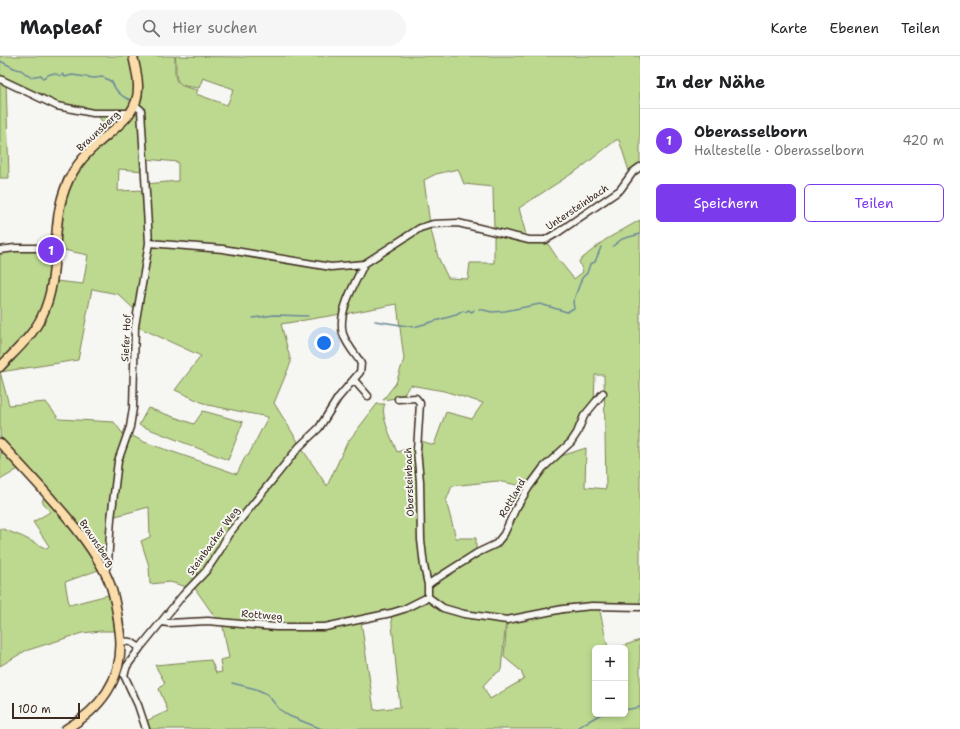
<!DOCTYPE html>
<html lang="de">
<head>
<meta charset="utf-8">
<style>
	body { margin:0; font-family:"Shantell Sans",sans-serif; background:#f6f6f6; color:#202124 }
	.controls { position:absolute; right:12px; bottom:12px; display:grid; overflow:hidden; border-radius:6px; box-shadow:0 2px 6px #0003 }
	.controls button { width:36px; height:36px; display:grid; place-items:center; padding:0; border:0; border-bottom:1px solid #e0e0e0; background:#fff; color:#202124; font:20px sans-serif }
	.scale { position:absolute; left:12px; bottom:10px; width:68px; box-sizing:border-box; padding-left:4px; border:2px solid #3b2a1e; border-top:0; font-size:11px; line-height:14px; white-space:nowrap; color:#3b2a1e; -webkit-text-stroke:3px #f6f6f2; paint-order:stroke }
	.you { position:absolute; left:324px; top:287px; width:14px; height:14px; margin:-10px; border:3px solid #fff; border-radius:50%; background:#1a73e8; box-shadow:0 0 0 6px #1a73e833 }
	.badge { display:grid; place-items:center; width:26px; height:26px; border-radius:50%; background:#7c3aed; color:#fff; font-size:13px; font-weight:700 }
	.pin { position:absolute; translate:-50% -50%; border:2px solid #fff; box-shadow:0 1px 4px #0006 }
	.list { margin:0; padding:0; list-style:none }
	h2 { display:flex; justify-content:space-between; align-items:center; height:52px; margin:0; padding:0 16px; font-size:17px }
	h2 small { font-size:13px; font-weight:400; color:#757577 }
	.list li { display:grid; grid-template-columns:26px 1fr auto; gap:12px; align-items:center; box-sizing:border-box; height:64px; padding:0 16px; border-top:1px solid #e0e0e0 }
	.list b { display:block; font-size:15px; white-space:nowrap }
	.list p { margin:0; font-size:13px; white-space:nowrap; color:#757577 }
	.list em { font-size:13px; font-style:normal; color:#757577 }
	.actions { display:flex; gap:8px; padding:12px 16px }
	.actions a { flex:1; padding:9px 0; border:1px solid #7c3aed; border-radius:6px; text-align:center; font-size:14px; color:#7c3aed }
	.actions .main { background:#7c3aed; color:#fff }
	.icon { flex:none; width:22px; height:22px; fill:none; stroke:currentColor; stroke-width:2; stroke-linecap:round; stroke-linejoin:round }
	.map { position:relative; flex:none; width:640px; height:673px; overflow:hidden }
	header { display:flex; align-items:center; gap:24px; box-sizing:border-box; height:56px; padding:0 20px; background:#fff; border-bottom:1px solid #e0e0e0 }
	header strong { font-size:19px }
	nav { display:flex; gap:22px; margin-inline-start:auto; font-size:14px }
	.search { width:280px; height:36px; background:#f6f6f6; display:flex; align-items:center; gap:10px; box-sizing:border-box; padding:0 14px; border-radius:22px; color:#757577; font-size:15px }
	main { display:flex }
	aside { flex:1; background:#fff }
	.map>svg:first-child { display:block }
	.green { fill:#bdd990; stroke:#7c8257; fill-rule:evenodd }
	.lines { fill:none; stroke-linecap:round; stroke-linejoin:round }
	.stream { stroke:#6a8998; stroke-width:1.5 }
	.minor-casing { stroke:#3b2a1e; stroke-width:9 }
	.major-casing { stroke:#3b2a1e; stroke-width:11 }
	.minor { stroke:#f6f6f2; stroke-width:6 }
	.major { stroke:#faddab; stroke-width:8 }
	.labels { text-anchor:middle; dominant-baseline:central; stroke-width:4; stroke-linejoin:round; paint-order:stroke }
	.street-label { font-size:10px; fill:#3b2a1e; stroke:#f6f6f2 }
</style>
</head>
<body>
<header>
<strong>Mapleaf</strong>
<div class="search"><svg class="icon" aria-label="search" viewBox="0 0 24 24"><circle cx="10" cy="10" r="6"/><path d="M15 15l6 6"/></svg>Hier suchen</div>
<nav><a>Karte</a><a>Ebenen</a><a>Teilen</a></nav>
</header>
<main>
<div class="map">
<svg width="640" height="673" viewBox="0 0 640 673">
	<rect width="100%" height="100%" fill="#f6f6f2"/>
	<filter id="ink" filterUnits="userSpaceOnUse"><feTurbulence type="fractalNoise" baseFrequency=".025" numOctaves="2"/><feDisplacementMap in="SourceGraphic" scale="8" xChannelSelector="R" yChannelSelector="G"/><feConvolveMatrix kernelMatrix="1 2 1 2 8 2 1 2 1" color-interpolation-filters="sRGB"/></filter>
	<g filter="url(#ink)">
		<path class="green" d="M0,0H129L135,37L129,53L113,56L93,55L57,49L0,22Z
			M135,0H174L175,2C175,26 172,29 198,34L196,38L227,49L234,33L203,22L199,32C194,31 187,31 183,29C172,25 178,9 175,0L245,1L246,0H640V110L630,118L619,84H616L582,111L519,152L527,183L494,175L493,131L464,128L458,113L436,118L424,124L430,168L364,207L331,210L150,186L146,128L178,125V106L145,103L142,54L140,48L141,37Z
			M0,24L6,26L9,122H0Z
			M136,55L139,57L144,115L119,113L118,135L146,134L148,187L136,255L118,238L92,233L78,304L0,316L9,349L46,346L59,363L114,366L126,382L117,405L106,509L0,382V316L31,283L55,225L83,228L88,199L59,193C61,178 60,161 64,146C75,109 104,85 132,60Z
			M121,59L123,62L95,86L84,90L105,69L98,60Z
			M640,164V551L592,549L563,552L506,564L501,614L490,622L483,630L490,643L524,623L521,615L504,601L507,565L563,553L599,551L608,592H595V658H625V592H617L640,584V673H147L144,666L168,655L159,633L165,627L155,609L211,604L216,617L222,616L220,604L229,602L222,566L240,567L217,564L194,531C208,515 219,499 228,480L301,391L327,430L347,387L377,348H385C379,358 393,385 397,396L412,391L415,392C421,425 417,454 420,485C421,504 428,522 427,541L391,556L324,570L361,565L374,654L400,651L391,558C405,553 416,546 428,541L429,529L421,484V426L418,395V384L434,389L446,356L472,363L483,347L444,335L410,329L402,341L383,344L396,327L404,303L397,248L344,258L365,209L421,173L430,170L438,201L448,222L468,223L470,207H494V177L528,185H546L558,203L574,223L583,216L579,205L605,184ZM595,319H604L606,433L585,431L586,392L555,402L544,412L530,431L515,454L505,479L496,488L439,521L476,497V482H456L446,445L452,430L497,425L528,431L542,411L571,385L576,377L583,360L594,346Z
			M150,188L184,189L332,212L357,210L359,214L341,258L281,268L291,306L274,347L300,389L276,418L212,505L187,531L170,526L150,528L149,510L141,485L150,481L149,451L112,461L119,405L129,378L144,386L237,418L246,399L248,400L268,361L208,349L175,334L201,300L136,270Z
			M53,194C49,224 46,255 26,281C19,290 8,298 0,307V195Z
			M148,352L194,368L203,355L243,366L228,404L139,369Z
			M0,391L20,412L0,424Z
			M46,439L72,472L101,513L65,526L69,549L112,538L116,575H101L82,577L25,595L0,610V472L21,480L47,493L49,490L33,466L50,456L42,445Z"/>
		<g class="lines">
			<path class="stream" d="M0,5L16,13L21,14L30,21L41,19L43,22C50,18 53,15 60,20L63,18L65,21L72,19L94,22L103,21L112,26C116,36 121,40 130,44
				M613,190L622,183L640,178
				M479,253L492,256L505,255L540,248L567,256L574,252L573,246L582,222L587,217L590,208L595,206L601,191
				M253,262L274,259L308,260
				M375,265L414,271L456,259L463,255L466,256L468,254L472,256L474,254
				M232,627L256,633L267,638L279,653L289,660L322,673
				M625,654L640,651
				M575,673L601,658"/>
			<g class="minor-casing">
				<path id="minor" d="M0,23L57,50L93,57H127L129,59
					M149,187L223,193L331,211L364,208L420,172L433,168L458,167L529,184H545L557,177L620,134L633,116L640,111
					M0,194L15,192H56
					M354,324L368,340
					M398,343L416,342L420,347L417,394L420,425L421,484L424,510L428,529V541
					M105,516L108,506L111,463L118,405L130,371L133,352L135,270L149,187L141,54L135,49
					M428,529L433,525L477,497L496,488L504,478L515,454L529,431L543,412L571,386L577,377L584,360L603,337
					M428,541L443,552L464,558L507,564L563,553L592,550L640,551
					M162,566L168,567L208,565L276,571H325L391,557L404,553L428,541
					M120,585L131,586L140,592
					M146,673L138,649L124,619L127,610L140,592L183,539L206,515L220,494L228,479L299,391L319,372L338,342L360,316L361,308L359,304C354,297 346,287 343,278C337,256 355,228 364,208"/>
			</g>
			<g class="major-casing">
				<path id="major" d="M0,311C15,295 32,281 42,260C64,215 46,160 73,116C79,106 87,97 96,89C115,71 139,59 138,30C138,20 135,10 133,0
					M0,387C26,415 52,442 75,471C89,489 102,507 110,528C116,544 118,562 120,579C124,622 102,652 66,673"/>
			</g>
			<use href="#minor" class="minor"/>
			<use href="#major" class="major"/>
		</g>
	</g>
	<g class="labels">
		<g class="street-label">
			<text transform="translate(98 75) rotate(-43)">Braunsberg</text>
			<text transform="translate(577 151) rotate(-34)">Untersteinbach</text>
			<text transform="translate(126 282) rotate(-87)">Siefer Hof</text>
			<text transform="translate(409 426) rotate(-92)">Obersteinbach</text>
			<text transform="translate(512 442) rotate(-60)">Rottland</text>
			<text transform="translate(213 485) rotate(-54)">Steinbacher Weg</text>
			<text transform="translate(97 487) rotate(56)">Braunsberg</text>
			<text transform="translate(262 559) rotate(5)">Rottweg</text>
		</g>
	</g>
</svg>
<div class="controls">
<button>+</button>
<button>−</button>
</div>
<div class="scale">100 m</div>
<div class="you"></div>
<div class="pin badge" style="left:51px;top:194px">1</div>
</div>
<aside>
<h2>In der Nähe<small></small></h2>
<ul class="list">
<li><span class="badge">1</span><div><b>Oberasselborn</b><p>Haltestelle · Oberasselborn</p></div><em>420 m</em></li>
</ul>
<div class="actions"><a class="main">Speichern</a><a>Teilen</a></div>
</aside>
</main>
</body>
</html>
